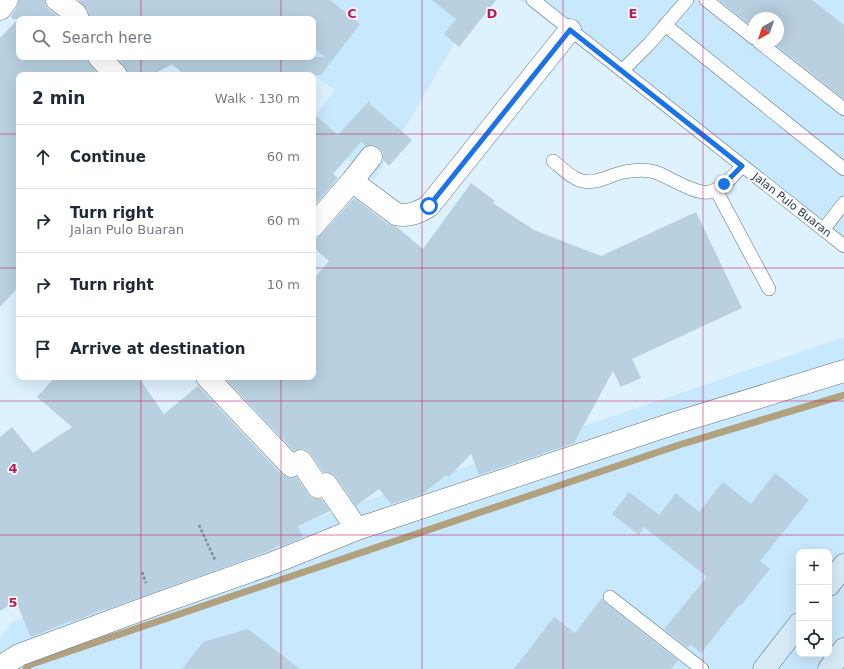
<!DOCTYPE html>
<html lang="en">
<head>
<meta charset="utf-8">
<style>
	body { margin:0; font-family:"DejaVu Sans",sans-serif; background:#f2f2f3; color:#1f2937 }
	.controls { position:absolute; right:12px; bottom:12px; display:grid; overflow:hidden; border-radius:8px; box-shadow:0 4px 16px #0002 }
	.controls button { width:36px; height:36px; display:grid; place-items:center; padding:0; border:0; border-bottom:1px solid #e0e1e3; background:#fff; color:#1f2937; font:20px sans-serif }
	.compass { position:absolute; left:748px; top:12px; width:36px; height:36px; border-radius:50%; background:#fff; box-shadow:0 4px 16px #0002; rotate:220deg }
	.stop { position:absolute; width:12px; height:12px; margin:-9px; border:3px solid #1a73e8; border-radius:50%; background:#fff }
	.stop.end { background:#1a73e8; border-color:#fff; box-shadow:0 1px 4px #0008 }
	.list { margin:0; padding:0; list-style:none }
	h2 { display:flex; justify-content:space-between; align-items:center; height:52px; margin:0; padding:0 16px; font-size:17px }
	h2 small { font-size:13px; font-weight:400; color:#747a83 }
	.list li { display:grid; grid-template-columns:26px 1fr auto; gap:12px; align-items:center; box-sizing:border-box; height:64px; padding:0 16px; border-top:1px solid #e0e1e3 }
	.list b { display:block; font-size:15px; white-space:nowrap }
	.list p { margin:0; font-size:13px; white-space:nowrap; color:#747a83 }
	.list em { font-size:13px; font-style:normal; color:#747a83 }
	.icon { flex:none; width:22px; height:22px; fill:none; stroke:currentColor; stroke-width:2; stroke-linecap:round; stroke-linejoin:round }
	.map { position:relative; flex:none; width:844px; height:669px; overflow:hidden }
	.search { position:absolute; background:#fff; box-shadow:0 4px 16px #0002; left:16px; top:16px; width:300px; height:44px; display:flex; align-items:center; gap:10px; box-sizing:border-box; padding:0 14px; border-radius:8px; color:#747a83; font-size:15px }
	.panel { position:absolute; background:#fff; box-shadow:0 4px 16px #0002; left:16px; top:72px; width:300px; height:308px; border-radius:8px }
	.map>svg:first-child { display:block }
	.built { fill:#c8e8fd; fill-rule:evenodd }
	.lines { fill:none; stroke-linecap:round; stroke-linejoin:round }
	.stream { stroke:#b1a27f; stroke-width:7 }
	.building { fill:#b8d0e0 }
	.lane-casing { stroke:#5b7180; stroke-width:14 }
	.street-casing { stroke:#5b7180; stroke-width:23 }
	.secondary-casing { stroke:#5b7180; stroke-width:23 }
	.path { stroke:#7f8e98; stroke-width:2.5; stroke-dasharray:3 2; stroke-linecap:butt }
	.lane { stroke:#fff; stroke-width:13 }
	.street { stroke:#fff; stroke-width:22 }
	.secondary { stroke:#d6eaf8; stroke-width:22 }
	.route { stroke:#1a73e8; stroke-width:5 }
	.grid { fill:none; stroke:#c2185b; stroke-width:1; stroke-opacity:0.55 }
	.labels { text-anchor:middle; dominant-baseline:central; stroke-width:3.5; stroke-linejoin:round; paint-order:stroke }
	.street-label { font-size:11px; fill:#323c43; stroke:#f7fbff }
	.grid-label { font-size:13px; text-anchor:middle; font-weight:bold; fill:#c2185b; stroke:#f7fbff; stroke-width:3.5; stroke-linejoin:round; paint-order:stroke }
</style>
</head>
<body>
<div class="map">
<svg width="844" height="669" viewBox="0 0 844 669">
	<rect width="100%" height="100%" fill="#ddf1fe"/>
	<path class="built" d="M289,0H480L374,180L313,133V119L335,90L287,57H313V19H276Z
		M520,0H844V253ZM754,18H778V42H754Z
		M844,337V669H0V638L12,622ZM799,552H829V654H799Z"/>
	<g class="lines">
		<path class="stream" d="M26,669L29,665L679,445L844,395"/>
	</g>
	<path class="building" d="M19,0H45L46,5L49,10L62,19H19V57H87L90,65L99,75H19V286L0,307V38L18,19H13L11,16L17,7Z
		M78,0H330L360,24L321,75H184L172,64L153,75H128L125,67L116,57H325L313,47V19H90L87,9Z
		M432,0H496L459,47L444,34L456,19Z
		M719,0H812L844,25V99L772,42H778V18H754V28Z
		M370,100V104L412,140L389,166L383,160V153L379,147L372,145L366,146L361,142L333,174L338,178L313,207V113L338,135Z
		M471,183L495,201L493,203L534,230L601,256L696,212L742,308L632,359L641,378L621,387L613,371L574,443L479,475L471,454L449,477L446,475L423,494L391,504L379,489L356,506L336,477L332,473L323,472L311,454L307,450L301,449L294,451L224,377H313V280L329,261L313,247V238H317L322,234L354,198L388,224L397,227L423,249Z
		M55,377H138L164,414L198,386L282,475L289,478L297,477L308,494L312,498L321,499L330,511L298,526L303,537L280,547L279,545L269,551L105,610V609L72,622L71,621L31,637L16,602L0,611V437L12,427L33,453L72,427L37,397Z
		M775,473L809,500L760,561L770,569L741,605L740,604L701,653L690,644L688,648L664,629L707,577L644,527L639,535L612,514L629,492L659,515L676,493L699,512L723,482L751,504Z
		M602,598L605,603L678,660L671,669H514L554,617L575,633Z
		M248,629L300,669H182L203,642Z"/>
	<g class="lines">
		<g class="lane-casing">
			<path id="lane" d="M533,0L844,246
				M706,0L754,38
				M665,25L844,169
				M759,42L844,109
				M622,71L649,44L687,0
				M553,161C561,167 568,175 577,179C593,187 609,175 624,172C634,170 645,169 655,172C670,177 693,194 709,192C723,189 733,176 742,166
				M716,190L769,289
				M823,230L844,203
				M610,597L702,669"/>
		</g>
		<g class="street-casing">
			<path id="street" d="M57,0L76,14L78,19
				M0,9L7,0
				M99,57L116,75
				M352,181L396,214C408,217 418,213 429,206L570,30
				M313,226L352,181L371,157
				M207,377L291,466L301,461L318,487L326,484L357,529
				M0,667L19,655L154,605L273,563L357,529L672,424L844,371"/>
		</g>
		<g class="secondary-casing">
			<path id="secondary" d="M829,585L844,565
				M764,669L799,624
				M829,669L844,649"/>
		</g>
		<path class="path" d="M199,525L215,560
			M142,572L146,583"/>
		<use href="#lane" class="lane"/>
		<use href="#street" class="street"/>
		<use href="#secondary" class="secondary"/>
	</g>
	<g class="lines">
		<path class="route" d="M429,206L570,30L742,166L724,184"/>
	</g>
	<path class="grid" d="M141,0V19M281,0V19M422,0V669M563,0V669M703,0V669M141,57V75M281,57V75M0,134H19M313,134H844M0,268H19M313,268H844M141,377V669M281,377V669M0,401H844M0,535H844"/>
	<g class="labels">
		<g class="street-label">
			<text transform="translate(792 205) rotate(38)">Jalan Pulo Buaran</text>
		</g>
	</g>
	<g class="grid-label">
		<text x="352" y="18">C</text>
		<text x="492" y="18">D</text>
		<text x="633" y="18">E</text>
		<text x="13" y="473">4</text>
		<text x="13" y="607">5</text>
	</g>
</svg>
<div class="controls">
<button>+</button>
<button>−</button>
<button><svg class="icon" aria-label="locate" viewBox="0 0 24 24"><circle cx="12" cy="12" r="6"/><path d="M12 2v4M12 18v4M2 12h4M18 12h4"/></svg></button>
</div>
<svg class="compass" viewBox="-18 -18 36 36"><path d="M0-13l5 13h-10z" fill="#e53935"/><path d="M0 13l5-13h-10z" fill="#747a83"/></svg>
<div class="stop" style="left:429px;top:206px"></div>
<div class="stop end" style="left:724px;top:184px"></div>
<div class="search"><svg class="icon" aria-label="search" viewBox="0 0 24 24"><circle cx="10" cy="10" r="6"/><path d="M15 15l6 6"/></svg>Search here</div>
<section class="panel">
<h2>2 min<small>Walk · 130 m</small></h2>
<ul class="list">
<li><svg class="icon" aria-label="ahead" viewBox="0 0 24 24"><path d="M12 20V5M6 11l6-6 6 6"/></svg><div><b>Continue</b></div><em>60 m</em></li>
<li><svg class="icon" aria-label="right" viewBox="0 0 24 24"><path d="M7 20v-9h11M14 6l5 5-5 5"/></svg><div><b>Turn right</b><p>Jalan Pulo Buaran</p></div><em>60 m</em></li>
<li><svg class="icon" aria-label="right" viewBox="0 0 24 24"><path d="M7 20v-9h11M14 6l5 5-5 5"/></svg><div><b>Turn right</b></div><em>10 m</em></li>
<li><svg class="icon" aria-label="arrive" viewBox="0 0 24 24"><path d="M6 21V4h12l-3 4 3 4H6"/></svg><div><b>Arrive at destination</b></div></li>
</ul>
</section>
</div>
</body>
</html>
